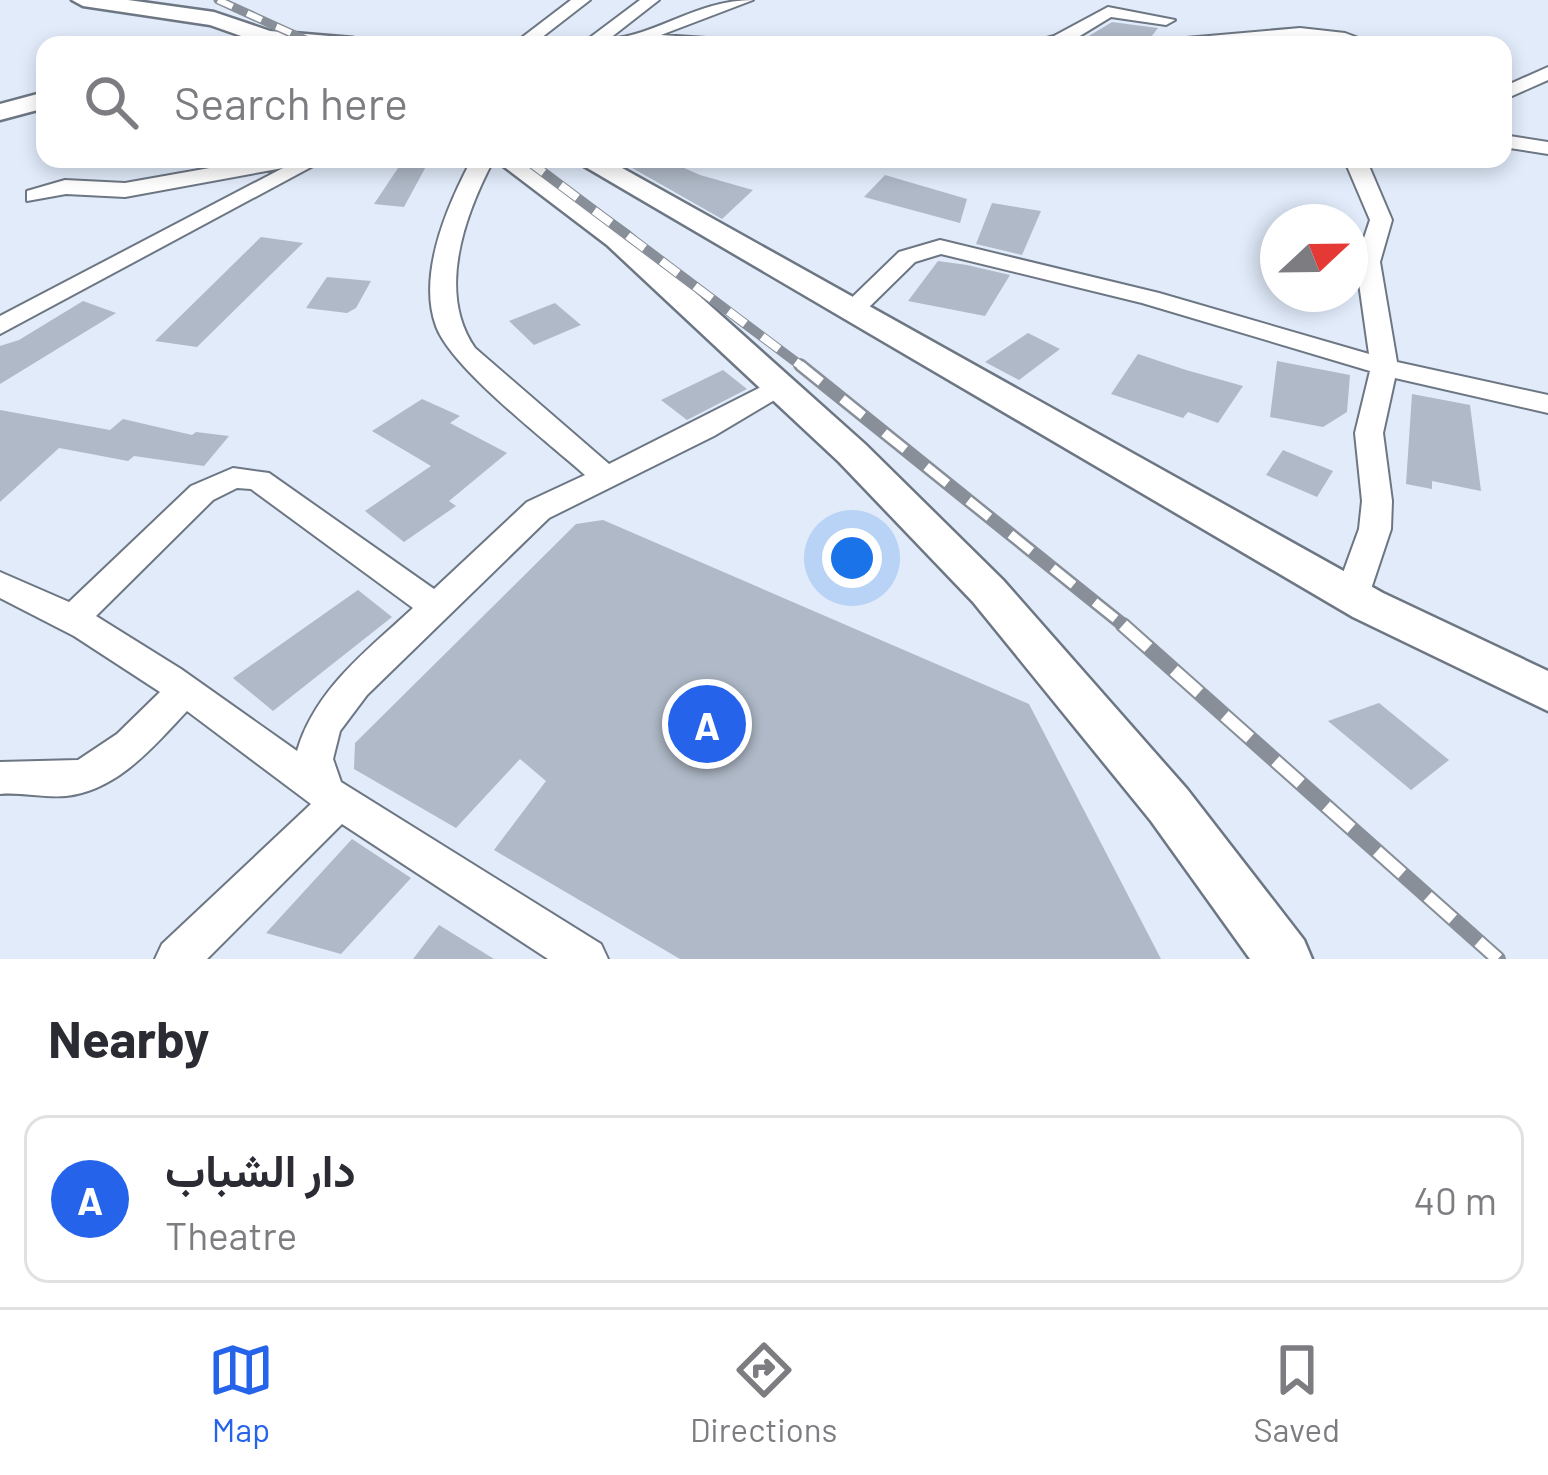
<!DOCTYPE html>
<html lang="en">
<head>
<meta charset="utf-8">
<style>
	body { margin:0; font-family:Barlow,Vazirmatn,sans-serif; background:#f7f7f7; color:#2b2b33 }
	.compass { position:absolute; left:1260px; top:204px; width:108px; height:108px; border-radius:50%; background:#fff; box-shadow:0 6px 18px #0003; rotate:68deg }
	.you { position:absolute; left:852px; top:558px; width:42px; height:42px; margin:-30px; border:9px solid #fff; border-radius:50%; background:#1a73e8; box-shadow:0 0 0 18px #1a73e833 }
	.badge { display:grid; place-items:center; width:78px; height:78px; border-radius:50%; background:#2563eb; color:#fff; font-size:39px; font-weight:700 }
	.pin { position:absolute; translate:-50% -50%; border:6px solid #fff; box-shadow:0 3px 12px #0006 }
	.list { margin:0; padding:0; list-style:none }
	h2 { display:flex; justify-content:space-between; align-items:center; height:156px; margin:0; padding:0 48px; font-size:51px }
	h2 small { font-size:39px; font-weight:400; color:#7c7c81 }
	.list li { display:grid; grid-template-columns:78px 1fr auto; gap:36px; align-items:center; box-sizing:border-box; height:168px; margin:0 24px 24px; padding:0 24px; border:3px solid #e1e1e2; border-radius:24px }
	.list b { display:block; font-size:45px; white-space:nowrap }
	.list p { margin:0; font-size:39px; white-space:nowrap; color:#7c7c81 }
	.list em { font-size:39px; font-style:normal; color:#7c7c81 }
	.icon { flex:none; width:66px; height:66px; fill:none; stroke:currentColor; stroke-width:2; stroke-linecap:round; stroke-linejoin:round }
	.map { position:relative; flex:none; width:1548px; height:959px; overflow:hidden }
	.search { position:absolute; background:#fff; box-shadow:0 6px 18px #0003; left:36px; right:36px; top:36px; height:132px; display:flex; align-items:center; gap:30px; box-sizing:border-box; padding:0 42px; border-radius:24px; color:#7c7c81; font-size:45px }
	.sheet { height:348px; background:#fff }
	nav { display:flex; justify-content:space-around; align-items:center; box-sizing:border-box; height:168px; border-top:3px solid #e1e1e2; background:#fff; font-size:33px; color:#7c7c81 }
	nav a { display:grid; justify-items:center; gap:6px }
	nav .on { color:#2563eb }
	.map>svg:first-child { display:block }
	.building { fill:#afb9c7 }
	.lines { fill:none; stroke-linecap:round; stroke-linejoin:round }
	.minor-casing { stroke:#6d7683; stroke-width:4 }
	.tertiary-casing { stroke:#6d7683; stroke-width:5 }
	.minor { fill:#fff; fill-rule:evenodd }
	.tertiary { fill:#fff; fill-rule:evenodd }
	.rail-far3-casing { stroke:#888f99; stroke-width:9 }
	.rail-far2-casing { stroke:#888f99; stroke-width:10 }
	.rail-far1-casing { stroke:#888f99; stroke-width:14 }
	.rail-casing { stroke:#888f99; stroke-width:16 }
	.rail-far3 { stroke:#fff; stroke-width:6; stroke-dasharray:16; stroke-linecap:butt }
	.rail-far2 { stroke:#fff; stroke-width:8; stroke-dasharray:21; stroke-linecap:butt }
	.rail-far1 { stroke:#fff; stroke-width:9; stroke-dasharray:27; stroke-linecap:butt }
	.rail { stroke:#fff; stroke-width:12; stroke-dasharray:34; stroke-linecap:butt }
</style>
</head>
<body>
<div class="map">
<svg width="1548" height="959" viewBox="0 0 1548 959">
	<rect width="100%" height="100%" fill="#e1ebfa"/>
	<path class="building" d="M1112,22L1158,28L1145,45H1074Z
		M404,159H430L404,207L374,204Z
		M664,159L700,175L753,190L722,219L618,160Z
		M885,175L967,199L960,223L864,197Z
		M992,203L1041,211L1022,255L976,244Z
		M261,237L303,243L197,347L155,341Z
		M938,261L967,265L1010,275L985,316L908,301Z
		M327,277L371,281L356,308L347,313L306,308Z
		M83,301L116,313L0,384V346L19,340Z
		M555,303L581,325L534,345L509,321Z
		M1028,333L1060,349L1019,380L985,362Z
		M1138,354L1186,370L1243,386L1218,423L1188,412L1183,418L1111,394Z
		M1277,361L1350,375L1347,412L1323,427L1270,417Z
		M723,370L747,389L687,420L661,400Z
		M1412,394L1470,405L1481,491L1432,481V489L1406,484Z
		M422,399L460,416L450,423L507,453L449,501L456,506L404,542L365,511L431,466L372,431Z
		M0,410L110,430L123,419L192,435L196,432L229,436L204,466L134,456L128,461L59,448L0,502Z
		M1283,450L1333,471L1317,497L1266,475Z
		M603,520L1029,704L1161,959H680L494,850L546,781L520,759L456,828L354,769L355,743L576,524Z
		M358,590L392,617L273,711L233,678Z
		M1379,703L1449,760L1411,790L1328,721Z
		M352,839L411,878L341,954L266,933Z
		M439,925L494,959H413Z"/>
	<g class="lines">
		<g class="minor-casing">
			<path id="minor" d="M571,0H590L532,45H512Z
				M640,0H659L609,39C658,35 697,0 753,0L661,35L737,40L746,45H580Z
				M1108,7L1175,20L1166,25L1111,17L1065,45H1021L1054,36Z
				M1300,28L1345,33L1377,45L1300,39L1177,43L1186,38Z
				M352,39L386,40L395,45L343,44Z
				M428,40H494L503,45H419Z
				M1548,67V80L1503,100V87Z
				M1503,135L1548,142V154L1503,147Z
				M260,159H326L0,334V316L283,168L125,197L66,194L27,201V191L65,180L125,183Z
				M472,159H494C465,214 436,292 475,348L609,464L769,383H789L793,389L714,436L549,518L367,695L340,731L333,759L341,782L601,944L608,959H548L342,824L207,959H155L162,944L311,804L187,711C153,747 118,790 66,796C44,798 22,792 0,794V762L78,760L117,734L160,692L74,636L0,598V572L69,602L191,486L233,468L269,473L434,589L527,502L585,475C548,442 451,368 436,326C417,274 448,204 472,159ZM237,488L251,489L413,608C368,650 315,689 297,751L181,669L96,616L213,500Z
				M1344,159H1366L1392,220L1380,262L1397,362L1548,395V413L1395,378L1383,433L1392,501L1391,529L1369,595L1364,604L1352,607L1340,604L1335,595L1359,529L1362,501L1355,433L1370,371L1142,303L941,254L915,262L862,314H844L840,309L899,252L940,240L1159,293L1369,354L1356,262L1370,220Z"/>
		</g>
		<g class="tertiary-casing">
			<path id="tertiary" d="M72,0H128L214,12L270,31L353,38L365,45H267L210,25L83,6Z
				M45,92V108L0,120V104Z
				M494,159H526L629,233L865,444L1003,580L1187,789L1304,940L1312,959H1250L1151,821L973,602L839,462L607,245Z
				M572,159H606L1383,593L1548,671V711L1353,617Z"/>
		</g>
		<use href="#minor" class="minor"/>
		<use href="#tertiary" class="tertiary"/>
		<g class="rail-far3-casing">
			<path id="rail-far3" d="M218,0L317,45
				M526,159L531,163"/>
		</g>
		<g class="rail-far2-casing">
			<path id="rail-far2" d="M527,160L804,368"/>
		</g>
		<g class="rail-far1-casing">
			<path id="rail-far1" d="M800,365L1127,628"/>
		</g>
		<g class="rail-casing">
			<path id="rail" d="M1123,625L1498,959"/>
		</g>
		<use href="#rail-far3" class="rail-far3"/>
		<use href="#rail-far2" class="rail-far2"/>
		<use href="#rail-far1" class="rail-far1"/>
		<use href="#rail" class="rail"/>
	</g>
</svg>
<svg class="compass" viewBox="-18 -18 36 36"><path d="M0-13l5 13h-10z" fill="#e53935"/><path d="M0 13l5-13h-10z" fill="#7c7c81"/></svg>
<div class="you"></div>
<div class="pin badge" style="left:707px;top:724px">A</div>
<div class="search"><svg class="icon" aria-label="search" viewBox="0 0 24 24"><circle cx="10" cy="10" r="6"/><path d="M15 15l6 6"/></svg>Search here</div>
</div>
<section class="sheet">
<h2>Nearby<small></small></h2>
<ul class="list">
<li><span class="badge">A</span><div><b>دار الشباب</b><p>Theatre</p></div><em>40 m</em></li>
</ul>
</section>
<nav>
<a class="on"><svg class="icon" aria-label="map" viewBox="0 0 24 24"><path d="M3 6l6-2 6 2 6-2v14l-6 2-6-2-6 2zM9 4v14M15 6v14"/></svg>Map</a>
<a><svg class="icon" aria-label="directions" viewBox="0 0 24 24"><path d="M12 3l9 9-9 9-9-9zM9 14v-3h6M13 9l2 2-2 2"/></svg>Directions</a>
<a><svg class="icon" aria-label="saved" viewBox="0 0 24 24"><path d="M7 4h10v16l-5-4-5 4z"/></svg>Saved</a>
</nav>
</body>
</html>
